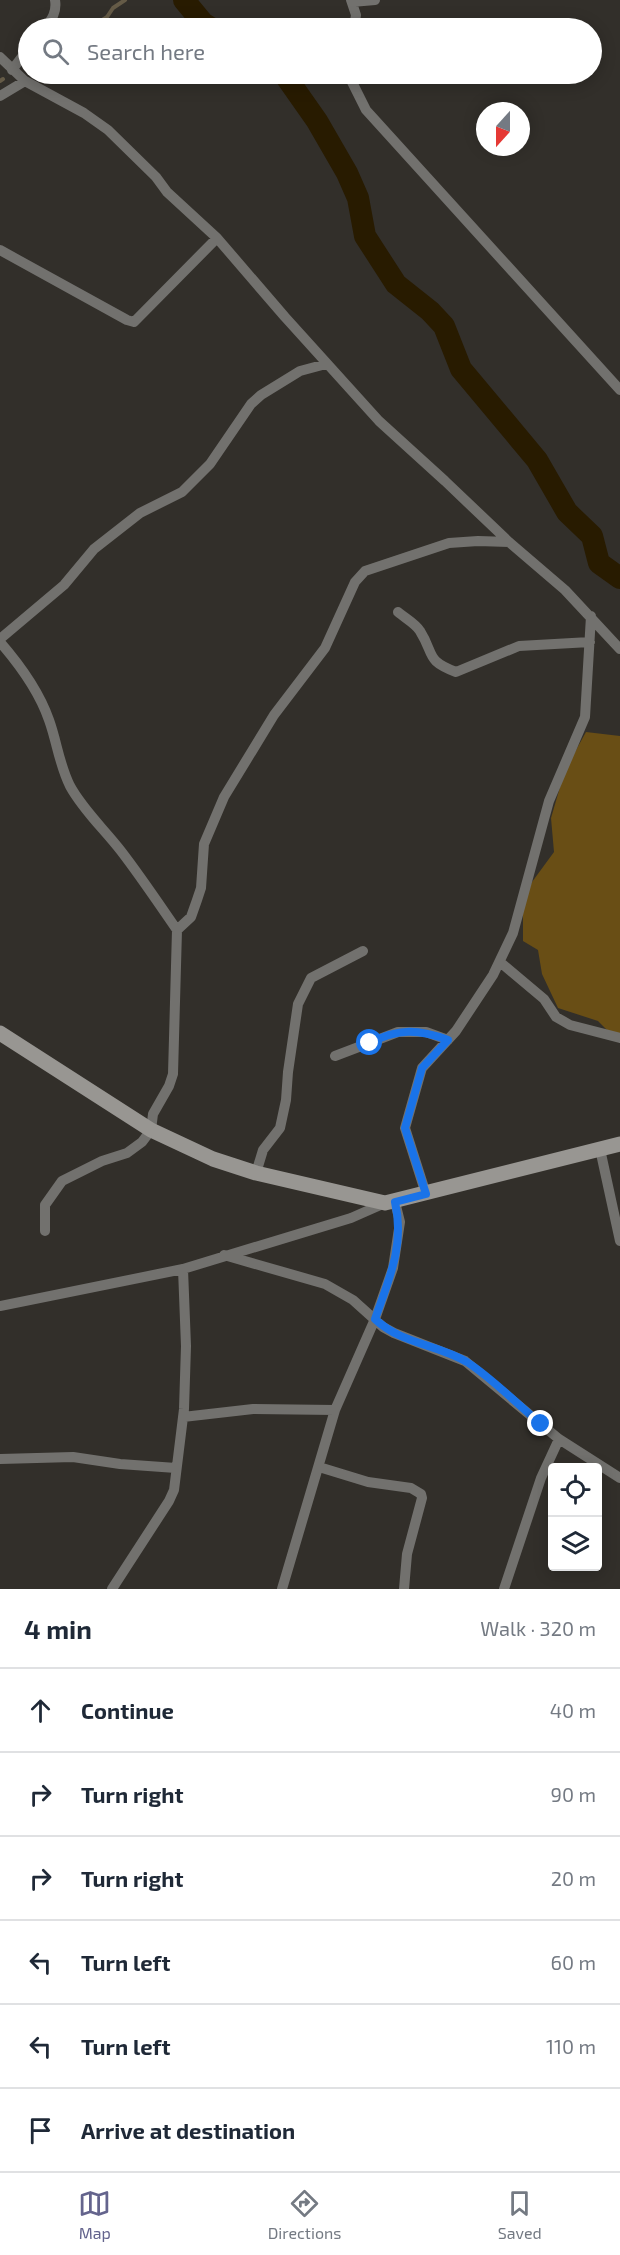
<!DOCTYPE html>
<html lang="en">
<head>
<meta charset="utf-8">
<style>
	body { margin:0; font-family:"Exo 2",sans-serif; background:#f2f2f3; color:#1f2937 }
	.controls { position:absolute; right:18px; bottom:18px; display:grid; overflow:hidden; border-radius:6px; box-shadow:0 3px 15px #0003 }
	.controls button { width:54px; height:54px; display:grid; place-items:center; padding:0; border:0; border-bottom:2px solid #e0e1e3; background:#fff; color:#1f2937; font:30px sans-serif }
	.compass { position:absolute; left:476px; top:102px; width:54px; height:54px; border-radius:50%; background:#fff; box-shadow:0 3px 15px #0003; rotate:201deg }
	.stop { position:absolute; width:18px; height:18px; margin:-14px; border:4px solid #1a73e8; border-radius:50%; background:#fff }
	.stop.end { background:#1a73e8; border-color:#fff; box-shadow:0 2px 6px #0008 }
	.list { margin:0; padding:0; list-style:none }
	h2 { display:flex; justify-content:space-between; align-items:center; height:78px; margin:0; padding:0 24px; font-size:26px }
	h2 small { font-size:20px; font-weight:400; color:#747a83 }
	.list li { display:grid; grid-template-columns:39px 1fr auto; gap:18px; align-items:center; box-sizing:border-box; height:84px; padding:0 24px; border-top:2px solid #e0e1e3 }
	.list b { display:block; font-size:22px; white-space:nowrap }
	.list em { font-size:20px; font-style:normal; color:#747a83 }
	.icon { flex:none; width:33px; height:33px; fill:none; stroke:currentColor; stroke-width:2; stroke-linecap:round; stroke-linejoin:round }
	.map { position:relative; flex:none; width:620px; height:1589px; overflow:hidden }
	.search { position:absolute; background:#fff; box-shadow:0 3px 15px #0003; left:18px; right:18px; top:18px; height:66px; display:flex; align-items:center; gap:15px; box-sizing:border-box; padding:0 21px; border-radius:33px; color:#747a83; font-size:22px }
	.sheet { height:582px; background:#fff }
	nav { display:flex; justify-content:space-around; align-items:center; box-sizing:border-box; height:84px; border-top:2px solid #e0e1e3; background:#fff; font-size:16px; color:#747a83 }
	nav a { display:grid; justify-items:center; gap:3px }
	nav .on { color:#64648d }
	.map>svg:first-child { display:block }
	.green { fill:#694e15 }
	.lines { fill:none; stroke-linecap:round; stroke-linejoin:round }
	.stream { stroke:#655b47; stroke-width:4 }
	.river { stroke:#281b00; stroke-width:22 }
	.street { stroke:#72716e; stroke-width:10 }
	.secondary { stroke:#989692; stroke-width:15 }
	.route { stroke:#1a73e8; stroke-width:8 }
</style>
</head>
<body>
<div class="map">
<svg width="620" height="1589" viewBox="0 0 620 1589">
	<rect width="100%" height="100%" fill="#322f2a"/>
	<path class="green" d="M586,732L620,736V1035L610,1033L598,1021L558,1008L542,974L538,950L523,941V904L532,882L554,852L551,818L565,770Z"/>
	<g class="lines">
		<path class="stream" d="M69,28L82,23L96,24L107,17L113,8L125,0
			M0,81L3,79"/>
		<path class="river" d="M184,0L203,23L211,28
			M284,74L317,121L347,173L358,198L365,236L396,284L430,311L444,326L461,369L537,460L567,512L592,536L599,563L620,578"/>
		<path class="street" d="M351,0L356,15L354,28
			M352,2L375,0
			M45,28C52,19 57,12 55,0
			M0,57L25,81L84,113L108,130L156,177L167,192L217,238L285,317L379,421L445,481L509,542L565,590L620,649
			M12,70L28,49
			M348,74L366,110L620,390
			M0,96L25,81
			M0,250L127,320L134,322L217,238
			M398,612C405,618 416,624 420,631C435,655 425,660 456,672L519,646L590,642
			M0,639L64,585L94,549L140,513L182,492L210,464L251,404L261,395L300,371L326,364
			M0,642C20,665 39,691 49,720C57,742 59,764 70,786C83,810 104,829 121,851C141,877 159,904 177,930
			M500,962L544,999L556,1017L570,1025L620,1038
			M335,1056L398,1032H426L448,1040
			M600,1149L620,1241
			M256,1173L263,1150L280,1128L286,1100L288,1072L298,1004L311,978L363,951
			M426,1194L405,1128L422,1068L456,1031L493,975L513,933L549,801L585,717L591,616
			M45,1231V1205L62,1181L102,1161L127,1153L142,1142L151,1130L153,1114L169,1086L173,1074L177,930L191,917L197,900L201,888L204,844L224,797L274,715L325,648L355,582L365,571L449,543L478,541L509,542
			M224,1255L325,1284L353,1300L383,1327L394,1333L465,1361L559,1439L620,1478
			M0,1306L183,1269L351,1218L385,1203
			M183,1417L253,1409L335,1410
			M0,1459L73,1457L120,1464L176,1468
			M319,1467L368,1482L411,1488L421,1494L422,1498L407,1554L404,1589
			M112,1589L169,1501L174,1490L184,1409L186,1346L183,1269
			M282,1589L335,1410L375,1319L393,1268L400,1222L395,1202
			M504,1589L541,1478L559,1439"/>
		<path class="secondary" d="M0,1033L151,1130L213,1159L256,1173L385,1203L620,1144"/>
	</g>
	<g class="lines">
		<path class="route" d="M370,1043C398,1028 419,1029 448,1040L422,1068L405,1128L426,1194L395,1202C405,1245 389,1279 375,1319C401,1344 437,1344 467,1362C493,1379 517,1404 541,1424"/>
	</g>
</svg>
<div class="controls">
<button><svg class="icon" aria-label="locate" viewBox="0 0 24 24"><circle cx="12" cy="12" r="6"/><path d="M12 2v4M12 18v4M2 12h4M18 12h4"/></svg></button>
<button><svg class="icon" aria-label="layers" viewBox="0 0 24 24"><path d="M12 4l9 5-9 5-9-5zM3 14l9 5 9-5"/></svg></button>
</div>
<svg class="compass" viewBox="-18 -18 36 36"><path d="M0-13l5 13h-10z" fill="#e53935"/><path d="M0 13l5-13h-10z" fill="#747a83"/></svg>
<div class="stop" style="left:370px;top:1043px"></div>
<div class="stop end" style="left:541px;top:1424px"></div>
<div class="search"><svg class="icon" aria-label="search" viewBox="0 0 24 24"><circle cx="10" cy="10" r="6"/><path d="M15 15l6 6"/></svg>Search here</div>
</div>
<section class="sheet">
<h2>4 min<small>Walk · 320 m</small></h2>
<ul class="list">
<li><svg class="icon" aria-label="ahead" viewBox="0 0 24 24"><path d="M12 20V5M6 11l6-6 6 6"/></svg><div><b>Continue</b></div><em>40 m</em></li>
<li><svg class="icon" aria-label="right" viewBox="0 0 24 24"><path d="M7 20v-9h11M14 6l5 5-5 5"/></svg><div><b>Turn right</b></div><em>90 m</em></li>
<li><svg class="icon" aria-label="right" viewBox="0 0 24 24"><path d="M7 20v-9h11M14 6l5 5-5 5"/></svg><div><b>Turn right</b></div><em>20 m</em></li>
<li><svg class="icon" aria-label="left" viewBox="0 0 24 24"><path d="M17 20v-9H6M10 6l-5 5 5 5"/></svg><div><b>Turn left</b></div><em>60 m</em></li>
<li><svg class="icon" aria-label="left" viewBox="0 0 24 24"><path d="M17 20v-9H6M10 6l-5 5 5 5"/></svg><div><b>Turn left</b></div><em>110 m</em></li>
<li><svg class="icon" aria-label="arrive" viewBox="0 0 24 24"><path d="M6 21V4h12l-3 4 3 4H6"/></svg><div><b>Arrive at destination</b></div></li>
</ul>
</section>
<nav>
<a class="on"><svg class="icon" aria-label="map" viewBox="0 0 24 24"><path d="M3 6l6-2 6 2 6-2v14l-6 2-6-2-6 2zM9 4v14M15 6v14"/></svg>Map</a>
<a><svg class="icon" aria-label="directions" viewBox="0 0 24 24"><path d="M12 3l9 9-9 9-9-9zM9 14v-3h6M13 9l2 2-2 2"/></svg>Directions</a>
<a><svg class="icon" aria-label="saved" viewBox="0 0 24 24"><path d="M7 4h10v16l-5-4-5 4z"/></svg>Saved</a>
</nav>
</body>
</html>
